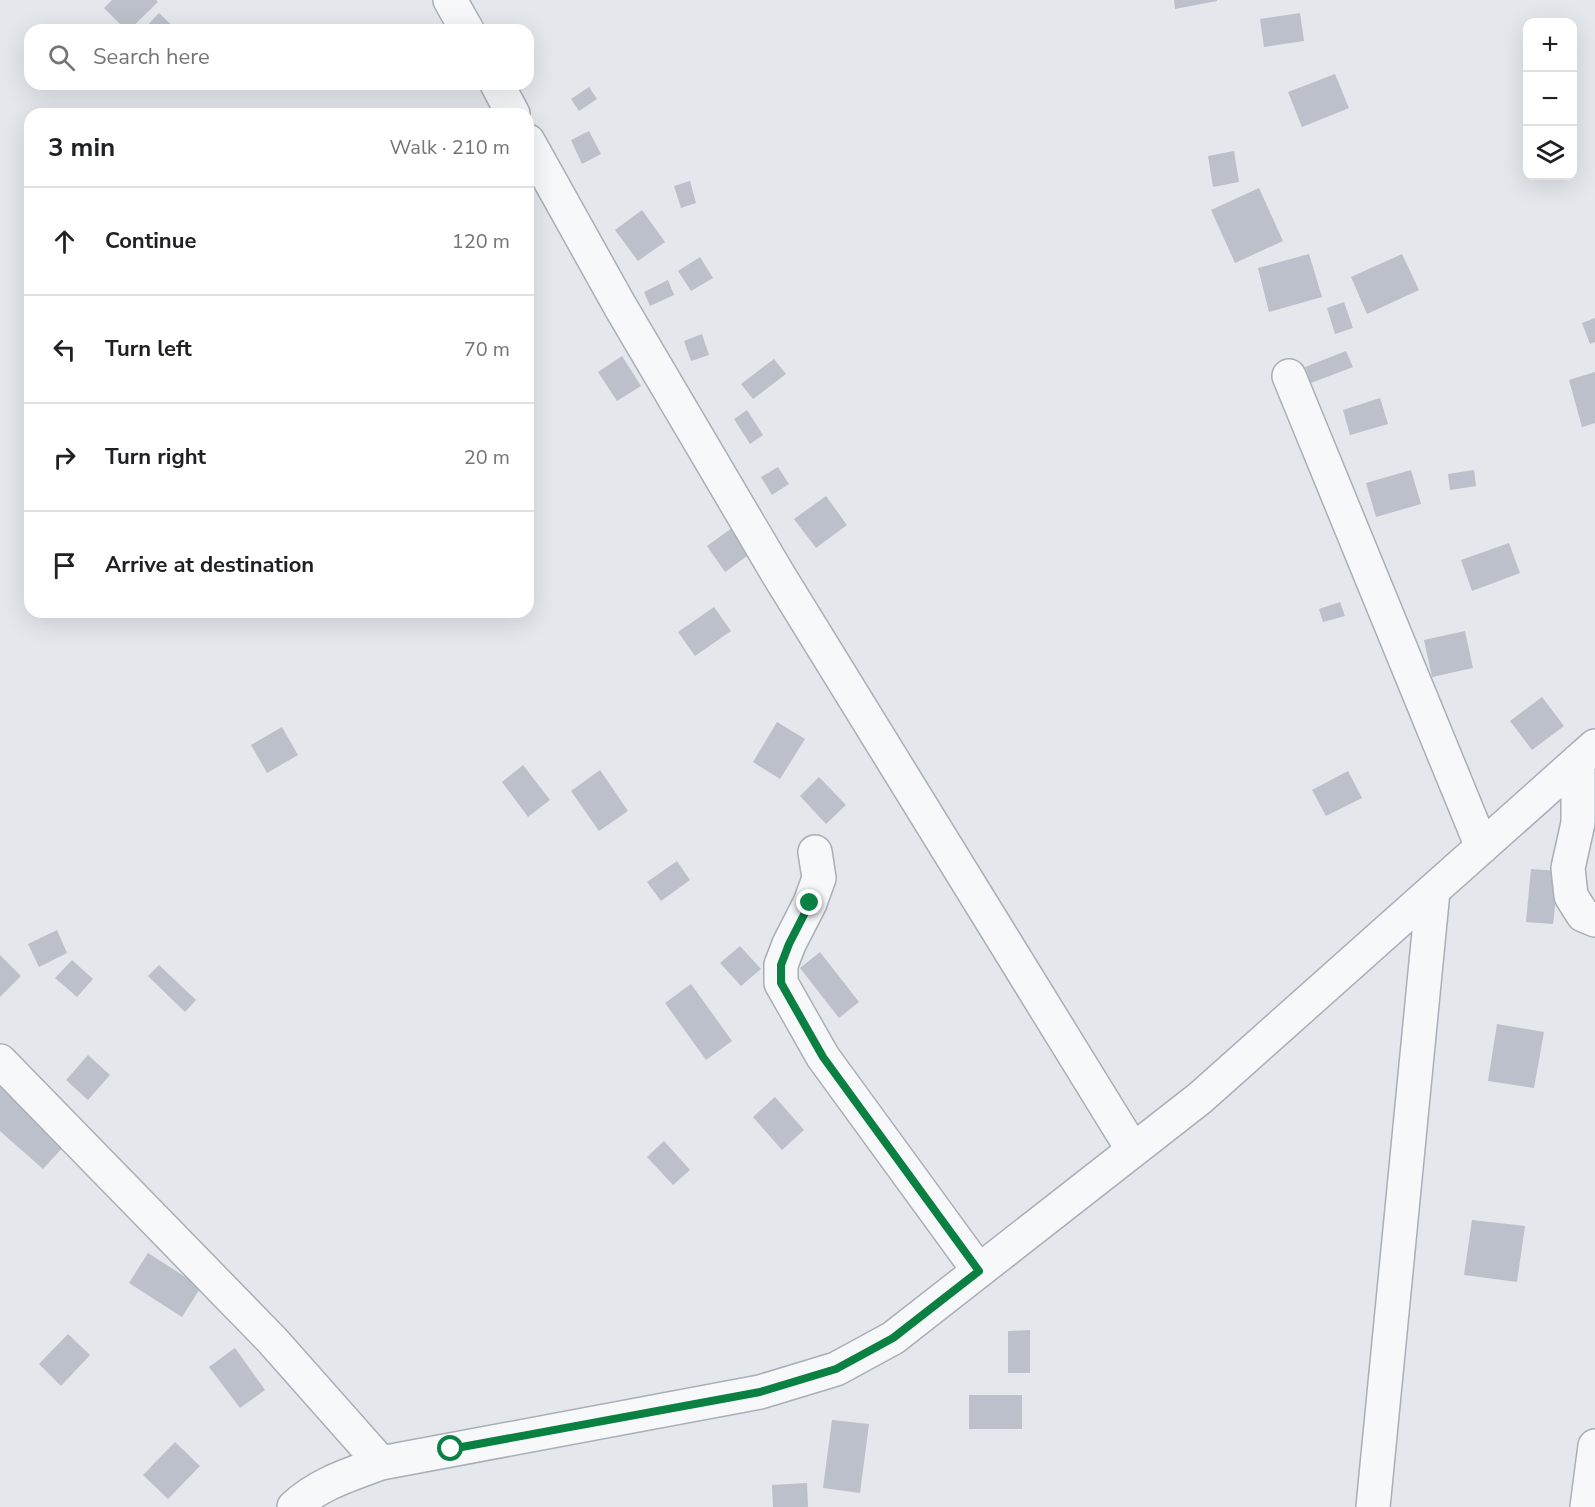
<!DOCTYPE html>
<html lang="en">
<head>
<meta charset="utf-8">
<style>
	body { margin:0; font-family:"Nunito Sans",sans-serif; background:#f2f2f2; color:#202124 }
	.controls { position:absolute; right:18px; top:18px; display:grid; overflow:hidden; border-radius:12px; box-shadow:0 6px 24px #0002 }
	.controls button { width:54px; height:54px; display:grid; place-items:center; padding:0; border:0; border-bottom:2px solid #e0e0e0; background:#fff; color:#202124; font:30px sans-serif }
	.stop { position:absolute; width:18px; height:18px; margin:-14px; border:4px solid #0b8043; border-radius:50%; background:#fff }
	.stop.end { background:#0b8043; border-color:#fff; box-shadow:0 2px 6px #0008 }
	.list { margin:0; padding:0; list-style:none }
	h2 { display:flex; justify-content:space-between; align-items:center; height:78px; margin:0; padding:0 24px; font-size:26px }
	h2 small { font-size:20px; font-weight:400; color:#757577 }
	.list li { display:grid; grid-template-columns:39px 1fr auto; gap:18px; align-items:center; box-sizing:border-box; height:108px; padding:0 24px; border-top:2px solid #e0e0e0 }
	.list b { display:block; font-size:22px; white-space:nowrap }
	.list em { font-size:20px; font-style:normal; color:#757577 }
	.icon { flex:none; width:33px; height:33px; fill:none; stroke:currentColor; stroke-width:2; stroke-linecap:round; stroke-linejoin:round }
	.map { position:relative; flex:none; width:1595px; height:1507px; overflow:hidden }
	.search { position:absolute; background:#fff; box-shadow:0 6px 24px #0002; left:24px; top:24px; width:510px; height:66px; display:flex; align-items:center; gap:15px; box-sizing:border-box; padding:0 21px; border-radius:18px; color:#757577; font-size:22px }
	.panel { position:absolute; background:#fff; box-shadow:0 6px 24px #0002; left:24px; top:108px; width:510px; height:510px; border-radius:18px }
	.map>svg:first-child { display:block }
	.building { fill:#bbc0ca }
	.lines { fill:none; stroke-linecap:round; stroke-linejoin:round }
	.minor-casing { stroke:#a9aeb7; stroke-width:36 }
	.minor { stroke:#f7f8fa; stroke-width:33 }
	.route { stroke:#0b8043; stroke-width:8 }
</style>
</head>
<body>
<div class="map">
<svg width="1595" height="1507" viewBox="0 0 1595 1507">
	<rect width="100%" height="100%" fill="#e4e7ec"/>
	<path class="building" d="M112,0H156L158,2L129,30H126L104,8Z
		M1174,0H1217V1L1175,9Z
		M159,13L177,30H143Z
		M1300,13L1304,41L1264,47L1260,19Z
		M1335,74L1349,108L1302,127L1288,92Z
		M589,87L597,99L579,111L571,99Z
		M589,131L601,154L582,164L571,140Z
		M1234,151L1239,182L1213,187L1208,156Z
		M690,181L696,203L681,208L674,186Z
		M1259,188L1283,241L1235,263L1211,210Z
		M642,210L665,242L638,261L615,230Z
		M1309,254L1322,297L1269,312L1258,268Z
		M1402,254L1419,290L1367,314L1351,277Z
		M700,257L713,278L691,291L678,271Z
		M668,280L674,295L650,306L644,292Z
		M1344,302L1353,328L1335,334L1327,308Z
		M1595,318V342L1590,344L1582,323Z
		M702,334L709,355L691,361L684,341Z
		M1346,351L1353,367L1311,383L1305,367Z
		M622,356L641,386L617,401L598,372Z
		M774,359L786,374L753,399L741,384Z
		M1595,372V423L1582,427L1569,380Z
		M1380,398L1388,424L1350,435L1343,410Z
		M747,410L763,435L750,444L734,419Z
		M778,467L789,484L772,495L761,477Z
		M1411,470L1421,504L1376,517L1366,483Z
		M1474,470L1476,486L1450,490L1448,474Z
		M826,496L847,525L816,548L794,519Z
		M732,528L750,554L725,572L707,546Z
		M1509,543L1520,573L1472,591L1461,560Z
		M1340,602L1345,616L1323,622L1319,609Z
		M714,607L731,631L695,656L678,632Z
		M1465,631L1473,668L1432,677L1424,640Z
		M1542,697L1564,726L1532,750L1510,721Z
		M777,722L805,739L780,779L753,762Z
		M282,727L298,755L267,773L251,745Z
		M523,765L550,800L528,817L502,782Z
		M600,770L628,811L599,831L571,791Z
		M1348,771L1362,798L1326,816L1312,790Z
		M819,777L846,805L826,824L800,796Z
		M677,861L690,880L661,901L647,882Z
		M1531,869L1559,871L1553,924L1526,922Z
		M57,930L67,953L39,967L28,944Z
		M740,946L761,969L741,986L720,963Z
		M820,952L859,1002L839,1018L800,968Z
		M0,955L21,976L0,997Z
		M72,960L93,979L77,997L55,978Z
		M159,965L196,1000L185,1012L148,976Z
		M691,984L732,1041L706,1060L665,1003Z
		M1497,1024L1544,1032L1534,1088L1488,1081Z
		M88,1055L110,1075L88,1100L66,1080Z
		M0,1086L66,1144L43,1169L0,1131Z
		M775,1097L804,1130L782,1150L753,1117Z
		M664,1141L690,1170L673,1185L647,1157Z
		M1472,1220L1525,1226L1517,1282L1464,1275Z
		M148,1253L201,1287L182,1317L129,1283Z
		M1030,1330V1373H1008V1331Z
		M68,1334L90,1355L61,1386L39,1364Z
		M235,1348L265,1390L240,1408L209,1367Z
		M969,1395H1022V1429H969Z
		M832,1420L869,1424L860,1493L823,1488Z
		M175,1442L200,1466L168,1499L143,1475Z
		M807,1483L808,1507H773L772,1485Z"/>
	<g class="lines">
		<g class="minor-casing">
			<path id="minor" d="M450,0L467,30
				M497,84L513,114
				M528,141L620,306L778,574L1133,1150
				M1289,376L1482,847
				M1578,761V823L1568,868L1571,896L1583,915L1595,920
				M815,852L819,878L810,903L789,944L781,965V983L823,1057L979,1271
				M0,1061L272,1340L381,1463
				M294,1507C318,1484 351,1474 381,1463L760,1392L836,1369L893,1338L1200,1098L1595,746
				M1373,1507L1433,891
				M1587,1507L1595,1446"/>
		</g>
		<use href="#minor" class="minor"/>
	</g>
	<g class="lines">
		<path class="route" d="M451,1449L760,1392L836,1369L893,1338L979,1271L823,1057L781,983V965L789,944L810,903"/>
	</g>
</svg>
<div class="controls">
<button>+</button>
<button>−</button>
<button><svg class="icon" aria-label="layers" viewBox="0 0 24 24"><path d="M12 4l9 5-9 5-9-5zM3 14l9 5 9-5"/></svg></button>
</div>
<div class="stop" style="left:451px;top:1449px"></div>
<div class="stop end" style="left:810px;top:903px"></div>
<div class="search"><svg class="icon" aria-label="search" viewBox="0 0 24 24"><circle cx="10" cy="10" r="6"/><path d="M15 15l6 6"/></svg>Search here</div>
<section class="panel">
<h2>3 min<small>Walk · 210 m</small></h2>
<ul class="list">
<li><svg class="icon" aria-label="ahead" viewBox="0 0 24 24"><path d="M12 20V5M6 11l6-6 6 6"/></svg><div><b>Continue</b></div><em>120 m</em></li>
<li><svg class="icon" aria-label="left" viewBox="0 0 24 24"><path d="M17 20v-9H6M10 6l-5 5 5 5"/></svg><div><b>Turn left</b></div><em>70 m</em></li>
<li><svg class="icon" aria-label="right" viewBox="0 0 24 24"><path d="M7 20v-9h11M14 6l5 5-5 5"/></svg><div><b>Turn right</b></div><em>20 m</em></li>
<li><svg class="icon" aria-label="arrive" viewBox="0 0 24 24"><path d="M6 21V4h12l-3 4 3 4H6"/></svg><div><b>Arrive at destination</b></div></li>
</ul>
</section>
</div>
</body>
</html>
